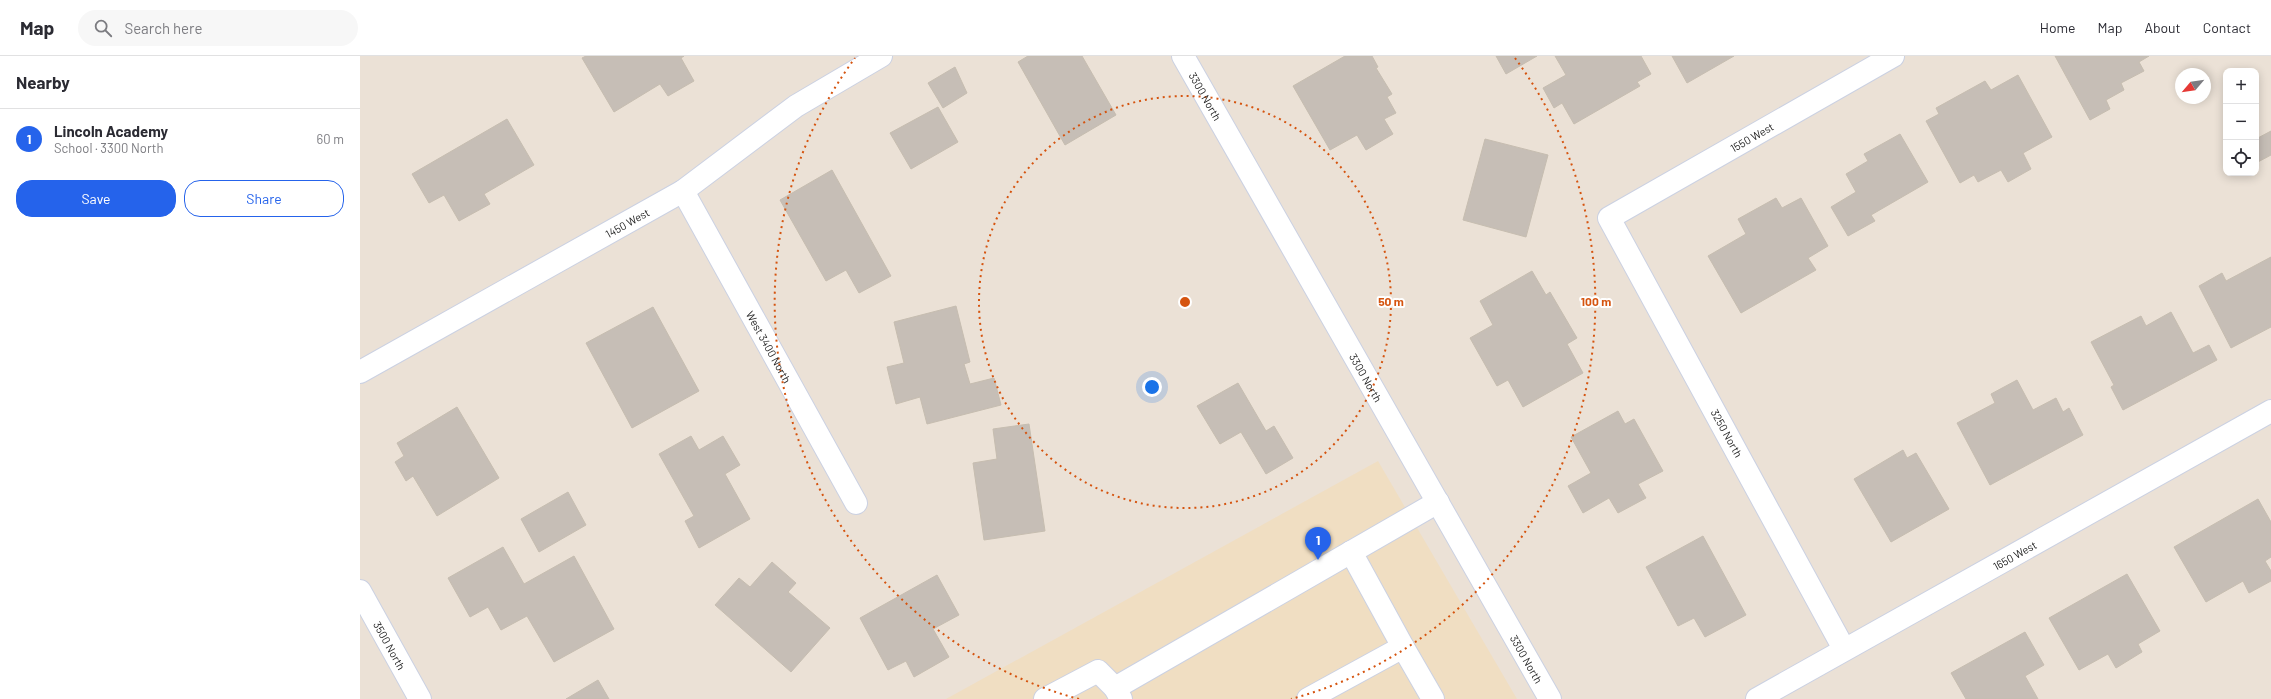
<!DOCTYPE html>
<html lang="en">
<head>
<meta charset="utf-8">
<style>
	body { margin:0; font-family:Barlow,sans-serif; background:#f7f7f7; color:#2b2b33 }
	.controls { position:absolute; right:12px; top:12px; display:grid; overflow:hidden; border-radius:8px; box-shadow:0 2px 10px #0003 }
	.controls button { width:36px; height:36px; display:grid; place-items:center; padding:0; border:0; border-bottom:1px solid #e1e1e2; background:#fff; color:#2b2b33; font:20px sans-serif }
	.compass { position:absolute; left:1815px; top:12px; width:36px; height:36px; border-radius:50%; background:#fff; box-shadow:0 2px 10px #0003; rotate:241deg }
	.you { position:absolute; left:792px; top:331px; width:14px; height:14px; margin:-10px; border:3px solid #fff; border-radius:50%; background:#1a73e8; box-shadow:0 0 0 6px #1a73e833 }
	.badge { display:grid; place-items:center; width:26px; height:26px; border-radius:50%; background:#2563eb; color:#fff; font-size:13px; font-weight:700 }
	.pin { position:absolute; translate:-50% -33px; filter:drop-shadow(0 1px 2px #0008) }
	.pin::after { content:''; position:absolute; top:21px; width:14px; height:12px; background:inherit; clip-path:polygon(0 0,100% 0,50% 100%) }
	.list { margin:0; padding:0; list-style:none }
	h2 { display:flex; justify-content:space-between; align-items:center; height:52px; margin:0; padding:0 16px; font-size:17px }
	h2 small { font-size:13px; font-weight:400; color:#7c7c81 }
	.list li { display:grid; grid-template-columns:26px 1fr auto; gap:12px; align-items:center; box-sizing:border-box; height:60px; padding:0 16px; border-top:1px solid #e1e1e2 }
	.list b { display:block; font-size:15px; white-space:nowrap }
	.list p { margin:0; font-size:13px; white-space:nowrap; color:#7c7c81 }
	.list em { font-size:13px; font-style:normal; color:#7c7c81 }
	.actions { display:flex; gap:8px; padding:12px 16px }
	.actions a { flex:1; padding:9px 0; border:1px solid #2563eb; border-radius:16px; text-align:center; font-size:14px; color:#2563eb }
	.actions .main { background:#2563eb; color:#fff }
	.icon { flex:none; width:22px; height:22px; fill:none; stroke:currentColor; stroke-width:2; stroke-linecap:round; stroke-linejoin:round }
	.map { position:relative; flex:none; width:1911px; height:643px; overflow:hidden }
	header { display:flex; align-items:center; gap:24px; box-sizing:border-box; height:56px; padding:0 20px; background:#fff; border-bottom:1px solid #e1e1e2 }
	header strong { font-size:19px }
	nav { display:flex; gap:22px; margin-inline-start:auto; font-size:14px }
	.search { width:280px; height:36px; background:#f7f7f7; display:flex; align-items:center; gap:10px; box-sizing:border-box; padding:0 14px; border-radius:22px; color:#7c7c81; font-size:15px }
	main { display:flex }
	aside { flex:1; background:#fff }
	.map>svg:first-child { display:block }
	.education { fill:#f0dec2 }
	.building { fill:#c6beb6; stroke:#c6bdb0 }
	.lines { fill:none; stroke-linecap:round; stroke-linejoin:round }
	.minor-casing { stroke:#cbd1e2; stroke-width:24 }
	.minor { stroke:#fff; stroke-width:22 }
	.ring { fill:none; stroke:#d5540f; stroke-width:2; stroke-dasharray:2 4 }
	.labels { text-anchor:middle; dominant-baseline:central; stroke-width:4; stroke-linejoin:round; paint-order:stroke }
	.street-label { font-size:11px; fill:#262626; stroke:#fff }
	.centre { fill:#d5540f; stroke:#fff; stroke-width:2 }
	.ring-label { font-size:12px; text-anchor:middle; font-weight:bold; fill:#d5540f; stroke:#fff; stroke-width:4; stroke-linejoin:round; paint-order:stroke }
</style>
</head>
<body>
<header>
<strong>Map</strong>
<div class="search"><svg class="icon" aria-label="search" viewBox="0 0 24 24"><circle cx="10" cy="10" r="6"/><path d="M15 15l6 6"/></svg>Search here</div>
<nav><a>Home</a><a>Map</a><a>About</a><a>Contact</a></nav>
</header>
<main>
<aside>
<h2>Nearby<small></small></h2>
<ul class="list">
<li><span class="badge">1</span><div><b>Lincoln Academy</b><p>School · 3300 North</p></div><em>60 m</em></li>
</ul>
<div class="actions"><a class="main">Save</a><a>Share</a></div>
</aside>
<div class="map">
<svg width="1911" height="643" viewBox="0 0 1911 643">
	<rect width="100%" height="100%" fill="#ebe1d6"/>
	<path class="education" d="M1018,405L1157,643H586Z"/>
	<path class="building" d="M226,0H324L321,2L334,25L308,40L300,28L254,56L222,2Z
		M668,0H722L756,59L705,89L658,6Z
		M985,0H1012L1018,11L1016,12L1032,38L1027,41L1036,57L1024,63L1033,78L1006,94L997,79L970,94L933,30Z
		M1136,0H1177L1146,18Z
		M1195,0H1281L1291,18L1277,26L1280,30L1214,68L1202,47L1194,52L1183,32L1206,19Z
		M1312,0H1374L1327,27Z
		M1695,0H1789L1779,6L1784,15L1761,27L1764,34L1746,44L1750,53L1730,64Z
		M595,11L607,37L583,52L568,27Z
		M1658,19L1692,81L1663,97L1671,113L1648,126L1641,114L1618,126L1614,119L1600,127L1566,65L1579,58L1576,52L1625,25L1631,34Z
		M578,51L598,86L551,113L530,77Z
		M147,63L174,109L124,138L130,148L99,165L84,139L69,147L52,118Z
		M1911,75V99L1896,107V83Z
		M1540,78L1568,126L1511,159L1515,165L1488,180L1471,151L1496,136L1486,118L1508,105L1504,98Z
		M1125,83L1188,99L1166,181L1103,164Z
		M472,114L531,220L499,237L486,214L466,225L420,144Z
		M1416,142L1422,152L1441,142L1468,190L1448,202L1456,214L1381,257L1348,200L1386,178L1378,163Z
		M1911,201V271L1871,292L1839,230L1862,217L1866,225Z
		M1172,215L1186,239L1190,236L1217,282L1207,288L1223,317L1163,351L1148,324L1137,330L1110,282L1133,269L1120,245Z
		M596,250L610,306L604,308L610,328L634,322L641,349L567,368L560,341L536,348L527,311L544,307L534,266Z
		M293,251L339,335L272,372L226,287Z
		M1811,256L1833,297L1849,289L1857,304L1763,354L1751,331L1754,329L1731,286L1781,260L1786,270Z
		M1657,324L1673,354L1696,342L1703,356L1709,352L1723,379L1630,429L1597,367L1635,347L1631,338Z
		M878,327L906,375L914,370L933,402L906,418L881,376L860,388L837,350Z
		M97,351L139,422L77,460L53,420L46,425L35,406L44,400L37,387Z
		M1258,355L1265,368L1274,363L1303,415L1278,428L1286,442L1258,457L1249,442L1223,457L1208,430L1231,417L1211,381Z
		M669,368L685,475L624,484L613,407L637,403L633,373Z
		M331,380L339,394L363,380L380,409L365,418L390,463L339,492L325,465L334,460L299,398Z
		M1543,394L1547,402L1556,397L1589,453L1531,486L1494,423Z
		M208,436L226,469L179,496L161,463Z
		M1898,443L1911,466V501L1905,505L1911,515V525L1889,537L1883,525L1846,546L1814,491Z
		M1343,480L1386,559L1345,581L1334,562L1318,570L1286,511Z
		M143,491L164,528L214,500L254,573L194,606L167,560L141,574L128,551L110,561L88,522Z
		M412,506L436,527L428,536L470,572L431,616L355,549L379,522L390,531Z
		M1767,518L1800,575L1778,588L1782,596L1756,612L1748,598L1719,614L1689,562Z
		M577,519L599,559L573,573L589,601L554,621L546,605L528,614L500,562Z
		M1665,576L1684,609L1665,620L1678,643H1606L1591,617Z
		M238,624L249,643H206Z"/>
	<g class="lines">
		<g class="minor-casing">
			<g id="minor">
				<path id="s1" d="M823,0L1190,643"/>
				<path id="s2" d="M323,135L496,447"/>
				<path id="s3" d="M0,316L323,135L436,50L521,0"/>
				<path id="s4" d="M0,535L60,643"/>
				<path d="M1043,591L1073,643"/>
				<path id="s5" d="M1484,593L1249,162L1533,0"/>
				<path d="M685,643L738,615L755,632"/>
				<path d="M761,643L755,632L1078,446"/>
				<path d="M948,643L1043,591L991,496"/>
				<path id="s6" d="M1397,643L1911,355"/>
			</g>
		</g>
		<use href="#minor" class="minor"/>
	</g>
	<g class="ring">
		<circle cx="825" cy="246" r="206"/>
		<path d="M719 643A411 411 0 0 1 495 2M1155 2A411 411 0 0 1 931 643"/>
	</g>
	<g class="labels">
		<g class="street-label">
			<text stroke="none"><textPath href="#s1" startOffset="46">3300 North</textPath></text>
			<text stroke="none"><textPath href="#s5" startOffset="655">1550 West</textPath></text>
			<text stroke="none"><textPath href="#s3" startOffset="306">1450 West</textPath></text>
			<text stroke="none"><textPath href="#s2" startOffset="178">West 3400 North</textPath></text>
			<text stroke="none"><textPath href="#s1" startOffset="370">3300 North</textPath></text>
			<text transform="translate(1367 377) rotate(61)">3250 North</text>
			<text stroke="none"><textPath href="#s6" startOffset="295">1650 West</textPath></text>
			<text stroke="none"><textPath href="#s4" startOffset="62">3500 North</textPath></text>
			<text stroke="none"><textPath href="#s1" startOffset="694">3300 North</textPath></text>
		</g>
	</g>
	<circle cx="825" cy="246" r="6" class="centre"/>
	<g class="ring-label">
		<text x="1031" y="250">50 m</text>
		<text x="1236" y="250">100 m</text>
	</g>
</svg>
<div class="controls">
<button>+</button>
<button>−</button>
<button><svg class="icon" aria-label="locate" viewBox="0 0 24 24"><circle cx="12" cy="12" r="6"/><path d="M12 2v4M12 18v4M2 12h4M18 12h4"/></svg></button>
</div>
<svg class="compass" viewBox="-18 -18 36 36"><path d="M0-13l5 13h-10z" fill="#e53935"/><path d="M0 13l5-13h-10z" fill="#7c7c81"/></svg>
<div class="you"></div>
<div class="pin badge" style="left:958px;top:504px">1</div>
</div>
</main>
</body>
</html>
